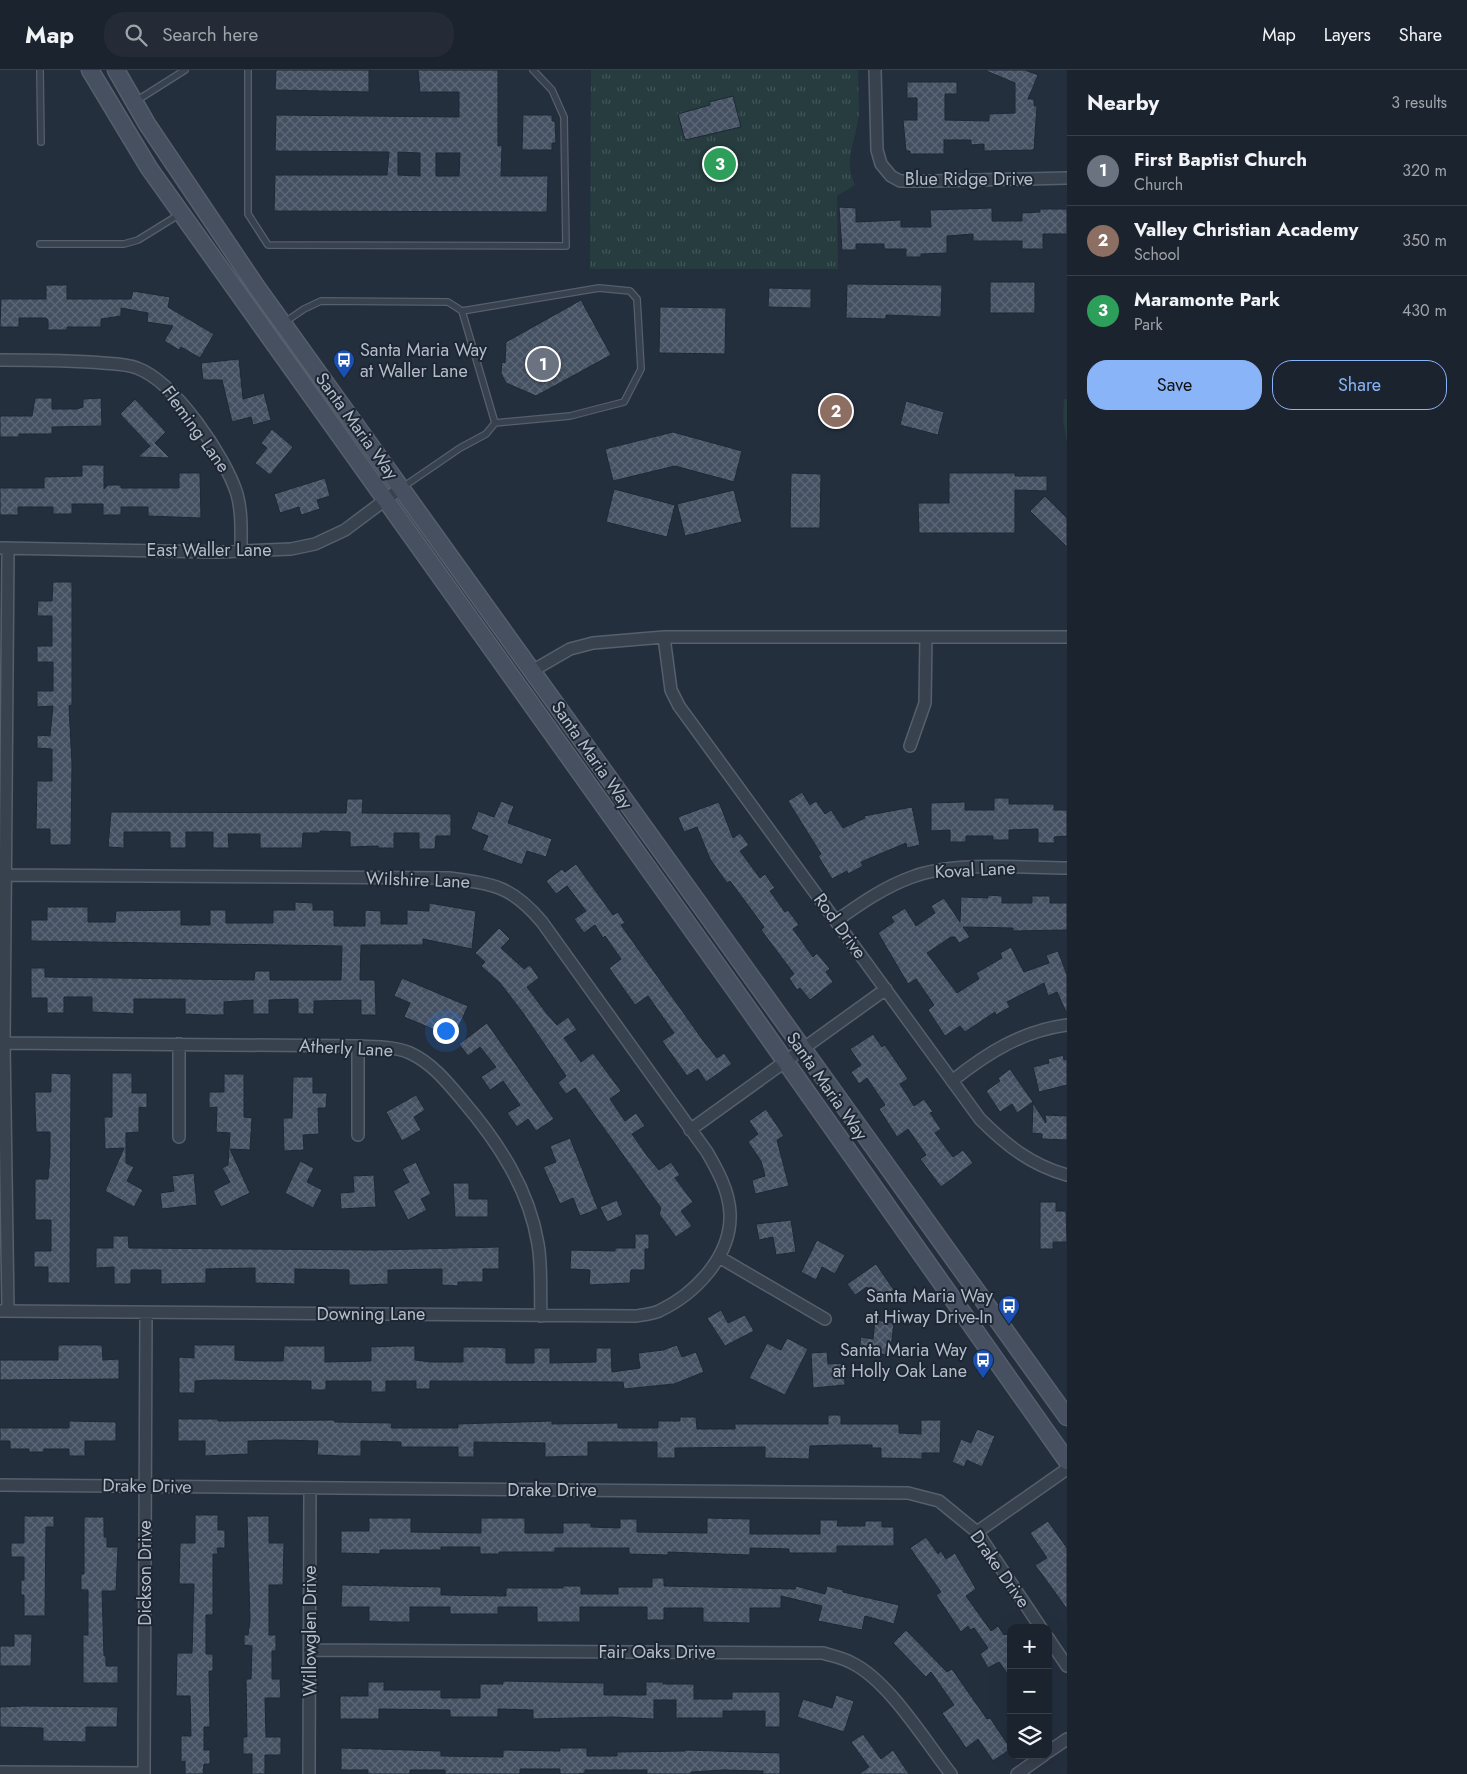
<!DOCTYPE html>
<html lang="en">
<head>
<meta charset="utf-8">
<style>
	body { margin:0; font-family:Jost,sans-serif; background:#242b36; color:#f1f3f6 }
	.controls { position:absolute; right:15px; bottom:15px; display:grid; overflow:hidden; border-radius:10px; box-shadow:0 5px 20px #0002 }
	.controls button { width:45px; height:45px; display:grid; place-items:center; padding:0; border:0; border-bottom:1px solid #39404a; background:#1b232e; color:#f1f3f6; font:25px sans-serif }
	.you { position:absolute; left:445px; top:960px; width:18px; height:18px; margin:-12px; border:4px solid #fff; border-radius:50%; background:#1a73e8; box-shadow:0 0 0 8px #1a73e833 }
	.badge { display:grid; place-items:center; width:32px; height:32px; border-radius:50%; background:#8ab4f8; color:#fff; font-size:16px; font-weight:700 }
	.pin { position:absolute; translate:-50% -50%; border:2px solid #fff; box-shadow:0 1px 5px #0006 }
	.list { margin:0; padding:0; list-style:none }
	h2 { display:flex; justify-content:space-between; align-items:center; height:65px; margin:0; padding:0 20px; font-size:21px }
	h2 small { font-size:16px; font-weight:400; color:#a0a4aa }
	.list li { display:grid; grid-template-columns:32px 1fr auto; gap:15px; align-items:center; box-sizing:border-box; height:70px; padding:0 20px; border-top:1px solid #39404a }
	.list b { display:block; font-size:19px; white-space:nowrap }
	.list p { margin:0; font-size:16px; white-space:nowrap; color:#a0a4aa }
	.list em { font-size:16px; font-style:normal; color:#a0a4aa }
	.actions { display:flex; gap:10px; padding:15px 20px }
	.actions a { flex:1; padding:11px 0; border:1px solid #8ab4f8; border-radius:20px; text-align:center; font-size:18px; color:#8ab4f8 }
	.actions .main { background:#8ab4f8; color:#111 }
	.icon { flex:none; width:28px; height:28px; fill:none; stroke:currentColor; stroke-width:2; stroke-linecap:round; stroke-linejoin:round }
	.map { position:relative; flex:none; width:1067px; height:1704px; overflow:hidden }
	header { display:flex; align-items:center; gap:30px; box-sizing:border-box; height:70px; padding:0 25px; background:#1b232e; border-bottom:1px solid #39404a }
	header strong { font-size:24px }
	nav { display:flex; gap:28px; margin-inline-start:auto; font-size:18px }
	.search { width:350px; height:45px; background:#242b36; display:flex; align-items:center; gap:12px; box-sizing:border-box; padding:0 18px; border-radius:20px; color:#a0a4aa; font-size:19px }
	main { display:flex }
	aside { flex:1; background:#1b232e }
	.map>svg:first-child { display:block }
	.park { fill:url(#park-tufts) }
	.garden { fill:#263c3f }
	.building { fill:url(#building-cross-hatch); stroke:#1f2835; fill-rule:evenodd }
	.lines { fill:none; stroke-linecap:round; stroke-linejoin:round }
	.lane-casing { stroke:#565f6c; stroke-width:8 }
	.street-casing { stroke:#565f6c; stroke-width:14 }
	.secondary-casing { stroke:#565f6c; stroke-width:19 }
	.lane { stroke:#38414e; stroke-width:5.5 }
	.street { stroke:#38414e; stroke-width:11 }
	.secondary { stroke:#465061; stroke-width:16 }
	.labels { text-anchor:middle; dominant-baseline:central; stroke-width:4; stroke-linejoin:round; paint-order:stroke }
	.street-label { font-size:18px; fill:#b4bcc9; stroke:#1d2633 }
	.poi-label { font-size:18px; fill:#b4bcc9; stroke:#1d2633; text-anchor:end }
</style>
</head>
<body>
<header>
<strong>Map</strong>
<div class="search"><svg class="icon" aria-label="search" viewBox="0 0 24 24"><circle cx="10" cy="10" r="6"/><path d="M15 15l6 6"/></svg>Search here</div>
<nav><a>Map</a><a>Layers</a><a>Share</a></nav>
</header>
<main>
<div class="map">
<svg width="1067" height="1704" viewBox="0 0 1067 1704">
	<defs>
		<pattern id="park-tufts" width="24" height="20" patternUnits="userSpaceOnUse" patternTransform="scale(1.25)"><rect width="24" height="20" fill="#263c3f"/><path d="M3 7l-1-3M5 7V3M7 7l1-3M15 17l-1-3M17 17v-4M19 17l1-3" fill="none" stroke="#435659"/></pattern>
		<pattern id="building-cross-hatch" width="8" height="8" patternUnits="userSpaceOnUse" patternTransform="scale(1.25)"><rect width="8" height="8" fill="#455162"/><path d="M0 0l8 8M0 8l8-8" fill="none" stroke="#5d6877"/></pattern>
	</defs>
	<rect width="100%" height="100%" fill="#242f3e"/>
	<path class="park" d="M591,0H858C858,14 859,29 859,43C857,70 842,89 855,115L837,126L838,199H590Z"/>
	<path class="garden" d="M1064,329H1067V374L1063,350Z"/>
	<path class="building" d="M276,0H369V22L275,20Z
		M418,0H498V76L502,75L501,106H548L547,142L274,141L275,105H387L389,82L275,81L276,45L459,47V22H420ZM398,82L420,83V106L398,105ZM436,83H460L459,106H436Z
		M984,0H1025L1038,5L1028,29H1034V36H1037L1034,80L984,81V74L971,75V70H944V84H910V81H906L903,50H917V28H907V12H957V24H945V50L989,51V44L1015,43V13Z
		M733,26L741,57L685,70L678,44L710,35L709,32Z
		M523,45H552V51H555L556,73H552V80H522Z
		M839,137L856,138V152L901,150V157H931L930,140L992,138V151H1022V143L1040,142V139H1067V164H1043V179H1022V171H973V164L947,166V183L921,184V187H906V179H884V174H856V180H842Z
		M990,212H1035V243H990Z
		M847,214L942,215L941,247L886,245V249L846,248Z
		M46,215H67V229H131L133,221L170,227L168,237L214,264L200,288L181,277L179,280L164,271L173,256L147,252L148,243L121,238V246L101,249V257H67V260H48V250L46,248H19V257H0L1,229H46Z
		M769,218L811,219V238L768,237Z
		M581,230L611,285L536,326L506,313L501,303L502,292L505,293L506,272Z
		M660,237L726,238L725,284L659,283Z
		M239,289L243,329L264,323L271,350L253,355L251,347L232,352L222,310H203L201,293Z
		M35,328H52V339H77L83,337V329L101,328L102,356L52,357V364H19V367H0V346H32Z
		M135,329L166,362L155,373L170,388L138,387L150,376L120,344Z
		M906,331L944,342L938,365L900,355Z
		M272,359L293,377L270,405L255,393L267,378L261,373Z
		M673,362L742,381L734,412L675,396L613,411L605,379Z
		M82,395H104V419L108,415H121V418H179V403H200L201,448L148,446V437H121V445H103V434H72V444H53V437H18V445H0V418H44V407L82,406Z
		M791,403L821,404L820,458H790Z
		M949,403H1015V406H1047V421L1015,420V463H919L918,433H949Z
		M325,408L330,426L317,430L320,439L301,445L299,437L280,443L274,424Z
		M614,419L675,435L667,467L606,452Z
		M734,420L742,452L685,466L677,434Z
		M1045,426L1067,448V477L1030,441Z
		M53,512H72V635L69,636L72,694L71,775H50V759H36L37,711H52V679L37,678V665L50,666L53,636L37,637V621H53V592H37V576H52V546H37L38,531H52Z
		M802,722L810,735L816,731L825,744L831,740L843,758L865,748L864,746L912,737L920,775L907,778L906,773L861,792L863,796L848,804L847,801L832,809L818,786L821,784L788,731Z
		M994,728H1009V734H1054V740H1067V766L1054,767L1055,773H1038V759L1009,760V770H993V766H966V772H950V760L931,761V733L965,732V740H994Z
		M347,729H363L362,743L451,744V766H436L435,779H419V763H394V778H378V776L350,777V762L320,761V763H303L302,778H260V764H228L229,778H213V762H186V778H170V762H124V778L108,777L111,742L346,743Z
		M501,731L514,736L508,753L552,769L546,787L527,781L522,795L482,780L488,766L471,759L478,741L494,747Z
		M719,732L733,768L740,763L749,775L740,781L760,808L765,804L775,818L770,821L785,842L788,840L799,855L793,859L813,887L817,883L830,899L826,902L833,912L810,930L800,918L797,920L789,908L794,904L761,860L764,857L730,811L727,813L710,789L697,757L684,762L678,747Z
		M576,794L613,845L618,842L625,853L621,855L705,973L717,988L724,983L732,994L706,1012L698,999L687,1006L662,971L674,963L648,926L635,935L609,898L621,889L605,866L603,868L595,855L584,863L574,849L586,841L567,816L556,824L546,811L562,799L565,802Z
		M988,825L1002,826V833H1032V826H1050V833H1067V860L1013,861V858L963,857L970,867L959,873L955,867H951L927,883L957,923L979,909L976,903L1002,888L1000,883L1011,877L1024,902L1049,893L1046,885L1058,881L1067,905V944L1057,922L1048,926L1044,913L1007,932L1010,937L996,945L995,942L965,962L960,956L945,966L928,940L934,935L916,909L908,914L878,863L894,852L891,847L905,838L916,856L935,843L931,836L944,828L960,852L961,827L988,828Z
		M295,832L313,833V840H334V856H365V840L381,841V854H407V840L429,841V833L476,841L472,879L423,869V875H361L360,910H375L376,945H361V930L314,931V944H298V929L269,930V944H253V930L224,932V945H208L185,944V929H134V944L92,942V927H64V943H47V928H31V898H45V907L254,910L255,901H270V910H341L342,876L31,871V850H47V837H88V852H115L116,841L181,840V855H210V840H226V853H273V840H295Z
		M499,858L510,869L501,878L524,899L530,895L539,908L527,917L547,944L557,955L568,947L577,960L564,968L581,992L593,983L621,1021L610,1029L625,1051L636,1043L645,1056L632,1064L648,1087L659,1100L671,1092L680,1105L675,1108L693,1132L681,1141L692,1156L676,1167L659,1144L661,1138L575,1018L566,1024L558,1013L566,1006L523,943L500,913L481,896L485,892L475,883Z
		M402,908L468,936L459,956L445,950L440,962L404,947L410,933L394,926Z
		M487,953L554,1049L536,1061L528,1049L517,1057L507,1043L520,1035L503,1011L490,1020L481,1007L496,997L480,977L468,986L459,974Z
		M873,964L882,977L885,975L908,1009L900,1014L914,1036L924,1029L933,1042L930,1043L941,1059L935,1063L953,1087L963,1080L973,1093L941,1117L920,1089L926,1085L908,1059L897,1067L879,1039L885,1035L867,1008L859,1014L851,1002L861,995L850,979Z
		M1063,985L1064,990L1067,989V1015L1039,1022L1033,997L1049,993L1048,989Z
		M1010,999L1033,1032L1017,1043L1012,1034L1000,1042L986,1021L1000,1011L998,1008Z
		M51,1003L71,1004L70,1213H48V1197H34V1181H51V1150H35V1109H48L50,1087V1062H36L35,1038V1022H51Z
		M112,1003H132V1023H147V1038L139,1037V1062L126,1063V1093L134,1097L127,1111L143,1120L134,1137L105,1121L124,1078L105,1079L104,1047H112Z
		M224,1004H244V1047L252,1048L250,1080L230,1079L250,1123L221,1137L213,1121L230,1112L222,1098L228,1095L230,1063L216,1062L217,1037L209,1038V1022H224Z
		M293,1007H313V1023H327L326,1038H318L319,1064L303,1065L304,1080L284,1081L283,1048H292Z
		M416,1025L425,1040L414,1047L421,1060L402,1071L386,1042Z
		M1033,1033L1046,1053L1045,1045L1067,1046V1070L1042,1069V1064L1032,1063Z
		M766,1039L784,1066L777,1070L789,1116L755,1124L752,1110L765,1106L761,1091L748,1072L758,1064L749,1051Z
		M570,1068L598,1139L580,1146L573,1128L560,1134L543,1097L556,1092L550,1076Z
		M300,1091L314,1098L307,1112L322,1120L313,1138L285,1123Z
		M416,1092L431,1124L421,1129L427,1140L408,1150L393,1121L409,1112L402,1099Z
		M194,1103L197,1135L162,1139L160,1123L174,1121L172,1106Z
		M374,1105L376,1137L341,1139L340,1123L354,1122L353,1106Z
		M453,1113H469V1129H488V1147H455Z
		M617,1130L623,1145L607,1152L600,1137Z
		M1040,1132H1056V1141H1066L1067,1172H1053V1179H1040Z
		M791,1150L796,1182L776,1185L773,1167L759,1170L756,1154Z
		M635,1164H649V1179H645V1200H631L630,1213L589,1215L590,1200L570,1199L571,1180L615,1181V1178H635Z
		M113,1166H128L129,1178L375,1180L499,1177V1199H483V1212H458V1216L442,1215V1199L388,1200V1214L364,1215H349V1200L295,1199V1214L255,1213V1198L206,1199V1213L161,1214V1200H131V1214H114V1197L96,1198V1178H113Z
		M817,1170L845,1185L835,1204L822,1197L816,1210L801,1202Z
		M876,1194L894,1220L877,1231L867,1217L855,1225L847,1214Z
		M721,1240L728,1253L745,1245L754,1261L725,1276L707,1248Z
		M875,1250L894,1253L890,1285L859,1281L861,1267L873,1269Z
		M787,1268L808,1279L785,1325L749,1308L767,1273L781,1280Z
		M58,1275H102L103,1290L119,1289V1309L0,1310V1290H58Z
		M194,1275H235V1290L251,1291H283L284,1276H325V1292L371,1291V1277L398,1276H415V1290L430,1292H463V1277H489L506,1278V1293H534V1278H550V1293L596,1292V1278H611L612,1302L640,1298L638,1283L663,1280L677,1275L682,1287L696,1282L704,1302L674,1314L624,1319L623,1312L430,1311V1319H416V1311H386V1322H371V1311H326V1320H311V1311L211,1310L195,1311V1323H179V1287L194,1288Z
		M827,1282L828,1294L844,1293L845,1315L813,1318L811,1283Z
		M828,1345H841V1354H899V1363L921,1364V1350H941L940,1383H922V1389L881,1388V1378H872V1375H841L810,1376L809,1389L765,1388V1377L675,1378V1388H657V1372H588V1386L545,1387V1373L474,1372V1387H458V1377H401V1372L361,1371V1386H343L317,1385L318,1371L278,1370L248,1371V1384L205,1386V1371H178V1349H218V1351L335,1350V1352L392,1353L391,1358H458V1354L552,1351V1354L618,1353V1358H658V1351H680V1347H696L697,1359H735V1354H828Z
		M69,1351L116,1352V1371H85V1386H69V1379H44V1382H29V1379H10V1371H0V1358H69Z
		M977,1359L995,1366L982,1397L967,1390L964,1397L952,1392L961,1369L971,1373Z
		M195,1445H218V1460H225V1478H217L218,1484H213V1545H206V1584H213V1601H209L210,1657H204V1680H210V1694H204L203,1704H185V1691L181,1692V1666H191L190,1626H176L177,1583H192L194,1514H179L180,1473H195Z
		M24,1446H54V1457H46L45,1546H24V1525H21V1510H24V1487H11V1473H24Z
		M247,1446H269V1473H284L283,1515H269V1565H276V1581H272V1609H280L281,1628H265L266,1667H281V1685H265V1704H252V1684H243V1667H247L246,1609H251L252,1576L244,1575V1565H248L250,1551Z
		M84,1447H104V1467H107V1477H118L116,1521H102L104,1586H106V1596H118V1613H83V1565H88V1520H81V1504H84Z
		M369,1448H411V1462L481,1463V1448H525V1463H563V1453H591V1457L620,1458V1449H637V1462L707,1463V1448L750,1449V1464H820V1450H838L837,1456H865V1451H882V1457H894V1476H837V1483H789V1479L750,1478V1485L668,1482V1485L629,1484V1478H555V1482H499V1484H480V1477H441V1480H380V1484L341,1483V1461H369Z
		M1048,1451L1067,1478V1539L1035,1495L1047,1488L1030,1463Z
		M926,1467L938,1484L941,1481L946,1489L955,1483L976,1519L966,1526L991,1561L998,1556L1004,1565L1007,1564L1011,1569V1609L999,1592L988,1598L980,1584L988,1578L974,1558L970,1560L968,1556L961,1562L936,1525L941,1522L910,1478Z
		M652,1508H664V1516L795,1519L796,1516L825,1524L827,1516L843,1520V1522L899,1535L894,1554L865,1546L862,1560L818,1551L822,1536L781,1526V1538H750V1553L703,1552V1538H664V1550H647V1537H580V1552H537V1537H498V1544H450V1537H410V1552H393L369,1551V1537H341L342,1515L441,1517V1525L506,1526V1518H563V1516H581V1524H618V1517H652Z
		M906,1560L947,1602L952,1599L987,1649L990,1648L1011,1679L993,1691L978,1669L966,1678L942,1643L954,1635L931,1602L926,1607L893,1573Z
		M14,1564H32L31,1596H0V1576H14Z
		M503,1611L604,1613V1625H646V1612H663V1614H694V1629H732V1622H780V1657H765V1641H723V1648H676V1630H654V1649L613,1647L533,1649V1640L498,1639V1647H450V1640L379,1639V1649H340V1626H368V1612H384V1620H441V1628H480V1614H503Z
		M836,1625L854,1631L844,1662L797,1647L803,1629L832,1638Z
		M23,1636L118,1637L117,1657H86V1672L43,1671V1658L0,1657V1637Z
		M863,1664L881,1689L893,1680L909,1704H859L869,1697L851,1672Z
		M341,1678L441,1681V1686L503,1687V1680L560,1681V1678H587V1686H617V1682L685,1681V1680L780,1683V1704H763V1701L723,1700L691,1702V1704H647V1700H585V1703L577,1704H560V1699H520V1704H445V1700H410V1704H368V1700H341Z"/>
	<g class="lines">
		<g class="lane-casing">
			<path id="lane" d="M40,0L41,72
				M248,0V144L268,175L566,176L564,47L552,20L533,0
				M136,31L185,0
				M40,174H124L138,170L180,144
				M462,241L599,218L630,221L637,229L641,299L624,332L570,346L495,353
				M285,252L304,239L321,231L448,232L462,241L495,353L486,364L460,378L403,417"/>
		</g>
		<g class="street-casing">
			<path id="street" d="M875,0L877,80L881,94L891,106L900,111H933L1067,108
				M0,290C35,290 69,290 103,293C114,294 127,294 137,298C175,312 225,386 237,424C242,442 241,462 241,481
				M0,478L216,482L291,479L315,474L345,460L401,418
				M664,567L671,620L679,636L980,1049C1006,1075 1031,1095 1067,1105
				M532,601L570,579L593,573L664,567H1067
				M910,676L925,633L926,567
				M836,851C860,834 884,817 912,807C954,791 1021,798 1067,798
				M4,973L358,976C374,977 394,976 410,983C432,993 448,1013 463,1031C498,1072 529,1119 538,1174C542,1197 540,1222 541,1246
				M358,976V1065
				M952,1011C987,983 1022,961 1067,955
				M690,1060L886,919
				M179,1067V974
				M719,1187L825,1249
				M0,1241L636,1246C643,1245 652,1244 659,1241C695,1224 732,1186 730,1143C729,1121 718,1101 707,1082L542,852C512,816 494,814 449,808L6,805
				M8,1241L4,973L8,478
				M0,1415L908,1423L939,1431L977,1462L1041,1558
				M977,1462L1067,1399
				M1048,1568L1067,1596
				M310,1580L823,1583C832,1586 843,1588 852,1593C889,1611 925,1671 951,1704
				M1048,1682L1067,1669
				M0,1702L144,1703
				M144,1704L146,1243
				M309,1704L310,1418
				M1017,1704L1044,1685"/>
		</g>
		<g class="secondary-casing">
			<path id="secondary" d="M90,0L149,98L740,927L1067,1391
				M116,0L147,54L256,216L1067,1347"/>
		</g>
		<use href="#lane" class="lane"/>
		<use href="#street" class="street"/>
		<use href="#secondary" class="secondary"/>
	</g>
	<defs>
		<g id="bus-pin" transform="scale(1.125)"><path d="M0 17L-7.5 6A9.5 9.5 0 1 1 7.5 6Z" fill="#1a4fb4" stroke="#1d2633"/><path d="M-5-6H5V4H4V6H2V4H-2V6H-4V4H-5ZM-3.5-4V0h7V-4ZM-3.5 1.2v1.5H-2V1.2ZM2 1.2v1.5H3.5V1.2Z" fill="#fff"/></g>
	</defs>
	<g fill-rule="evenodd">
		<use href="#bus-pin" x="344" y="290"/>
		<use href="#bus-pin" x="1009" y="1236"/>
		<use href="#bus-pin" x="983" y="1290"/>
	</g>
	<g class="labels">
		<g class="street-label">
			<text x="969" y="109">Blue Ridge Drive</text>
			<text transform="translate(357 356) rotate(54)">Santa Maria Way</text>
			<text transform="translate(196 359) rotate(54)">Fleming Lane</text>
			<text x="209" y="480">East Waller Lane</text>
			<text transform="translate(592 685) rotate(55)">Santa Maria Way</text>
			<text transform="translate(975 800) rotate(-3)">Koval Lane</text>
			<text transform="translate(418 810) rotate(2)">Wilshire Lane</text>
			<text transform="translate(840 856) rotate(54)">Rod Drive</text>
			<text transform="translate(346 978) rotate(3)">Atherly Lane</text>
			<text transform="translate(827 1016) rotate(55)">Santa Maria Way</text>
			<text x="371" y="1244">Downing Lane</text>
			<text transform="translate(147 1416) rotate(1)">Drake Drive</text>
			<text x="552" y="1420">Drake Drive</text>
			<text transform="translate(1000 1499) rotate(55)">Drake Drive</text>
			<text transform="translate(145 1503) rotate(-90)">Dickson Drive</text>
			<text transform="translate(310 1561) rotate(-90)">Willowglen Drive</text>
			<text x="657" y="1582">Fair Oaks Drive</text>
		</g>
		<g class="poi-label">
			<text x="360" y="280" text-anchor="start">Santa Maria Way<tspan x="360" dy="21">at Waller Lane</tspan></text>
			<text x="993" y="1226">Santa Maria Way<tspan x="993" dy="21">at Hiway Drive-In</tspan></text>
			<text x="967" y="1280">Santa Maria Way<tspan x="967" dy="21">at Holly Oak Lane</tspan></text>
		</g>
	</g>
</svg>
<div class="controls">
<button>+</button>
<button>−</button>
<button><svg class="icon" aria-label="layers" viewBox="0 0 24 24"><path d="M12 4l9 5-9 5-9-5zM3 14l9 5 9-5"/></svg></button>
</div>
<div class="you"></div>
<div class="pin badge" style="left:543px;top:294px;background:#6b7280">1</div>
<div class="pin badge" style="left:836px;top:341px;background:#8d6e63">2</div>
<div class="pin badge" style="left:720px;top:94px;background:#2e9e5b">3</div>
</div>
<aside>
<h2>Nearby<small>3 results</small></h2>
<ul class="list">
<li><span class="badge" style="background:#6b7280">1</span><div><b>First Baptist Church</b><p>Church</p></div><em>320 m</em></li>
<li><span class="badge" style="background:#8d6e63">2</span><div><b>Valley Christian Academy</b><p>School</p></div><em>350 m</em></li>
<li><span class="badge" style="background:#2e9e5b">3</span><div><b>Maramonte Park</b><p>Park</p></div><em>430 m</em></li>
</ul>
<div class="actions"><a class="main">Save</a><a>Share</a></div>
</aside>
</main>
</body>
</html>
